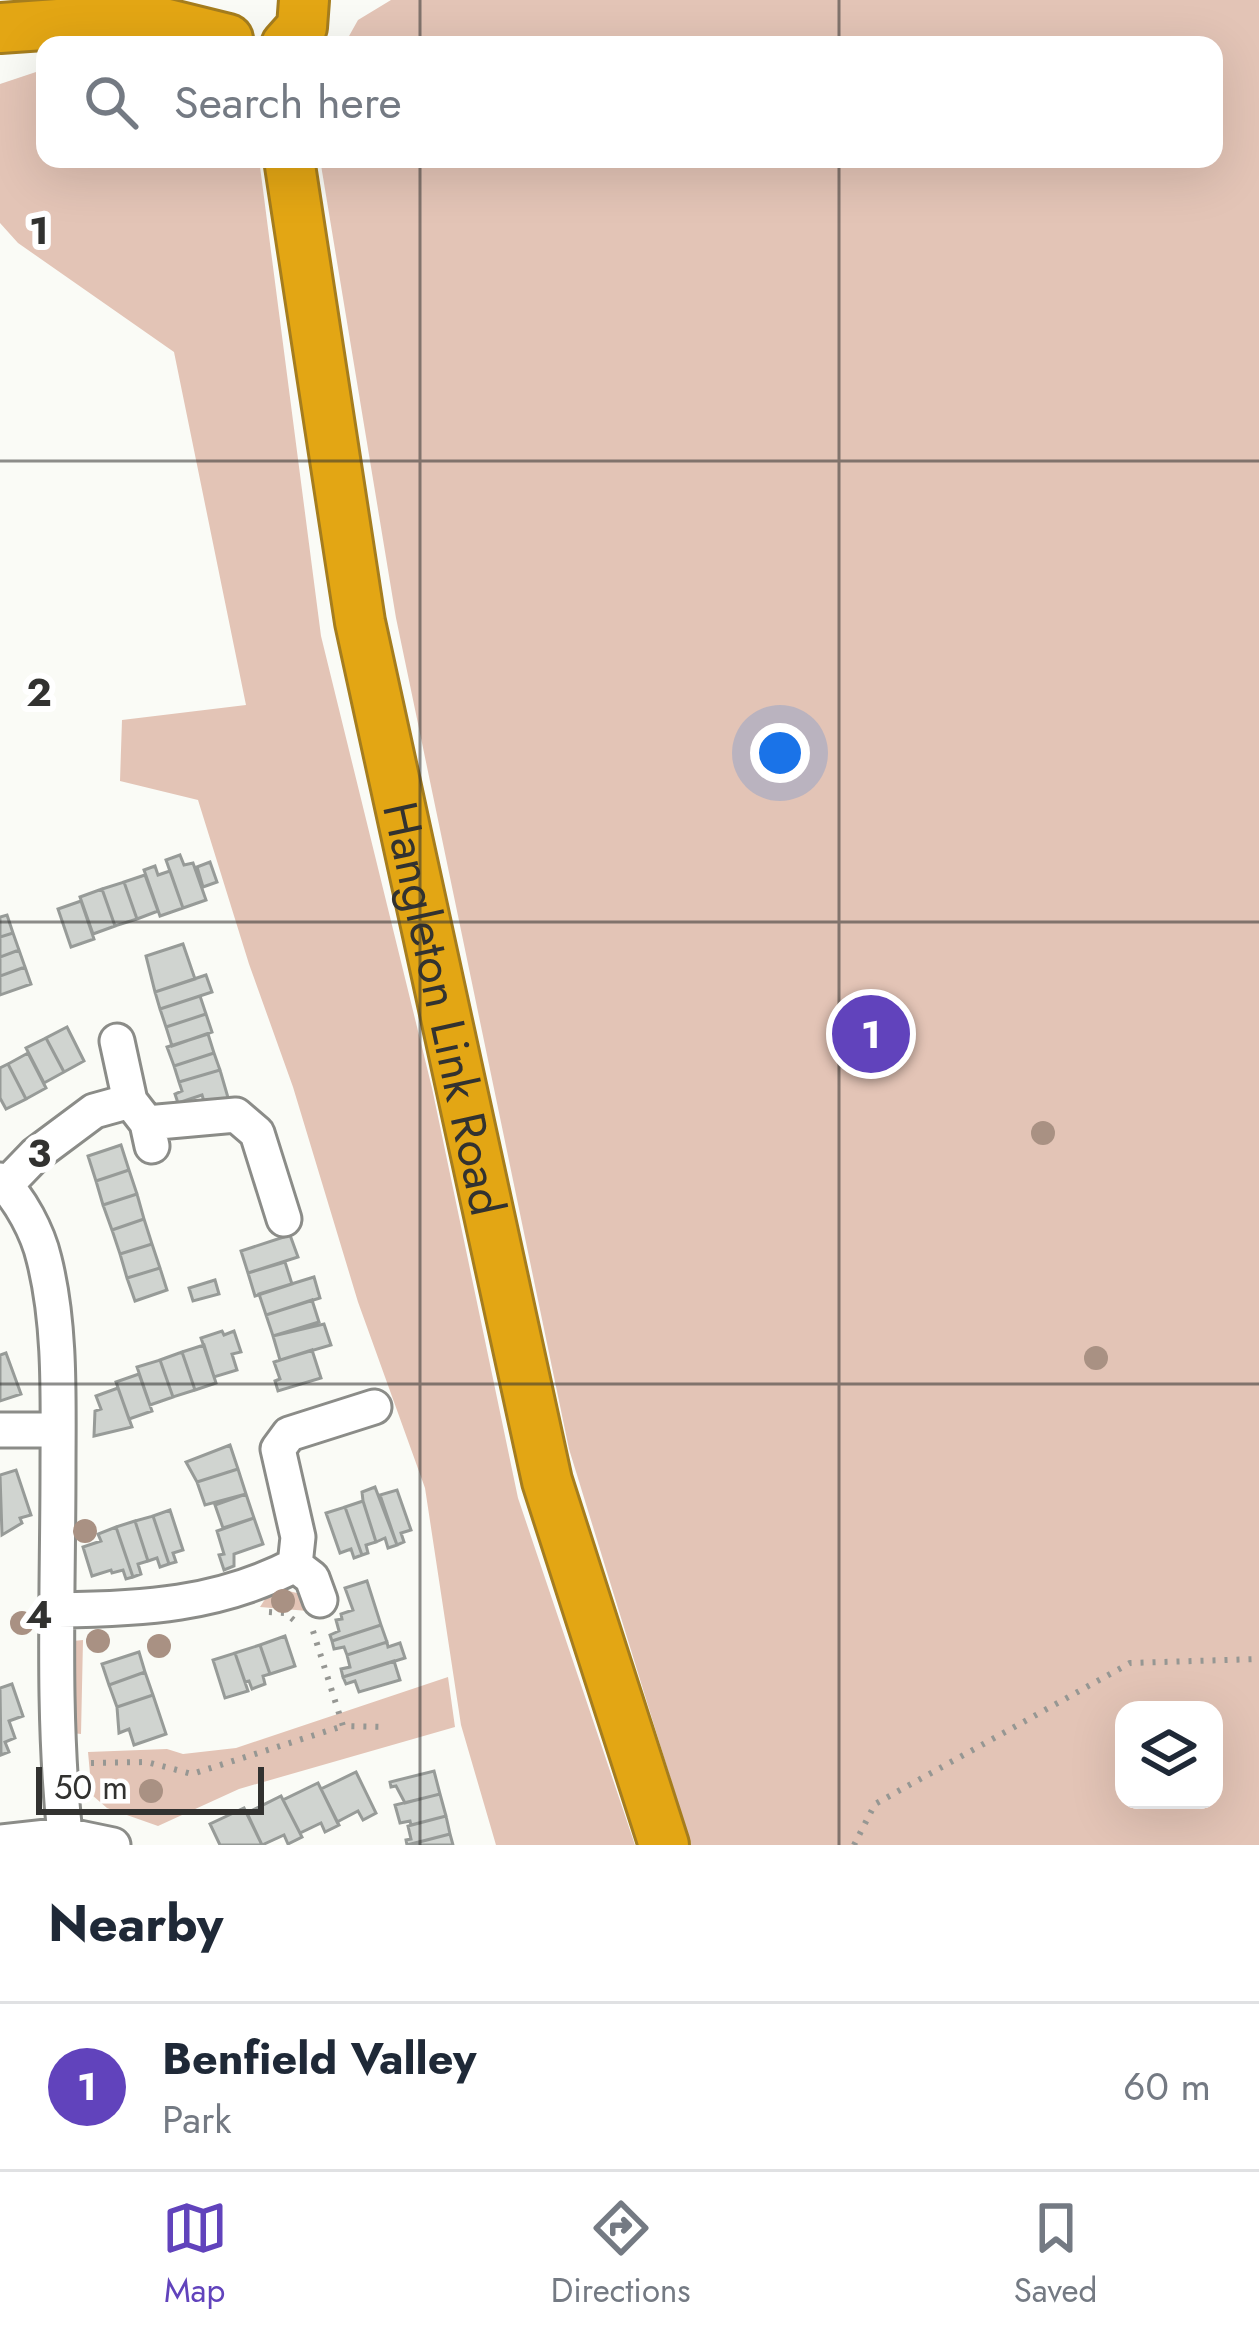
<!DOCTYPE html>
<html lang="en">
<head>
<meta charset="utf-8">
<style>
	body { margin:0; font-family:Jost,sans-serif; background:#f6f6f7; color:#1f2937 }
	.controls { position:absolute; right:36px; bottom:36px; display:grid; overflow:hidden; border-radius:24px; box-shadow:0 12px 48px #0002 }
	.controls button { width:108px; height:108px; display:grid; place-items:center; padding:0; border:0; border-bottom:3px solid #e0e1e3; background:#fff; color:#1f2937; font:60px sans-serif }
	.scale { position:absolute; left:36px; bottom:30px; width:228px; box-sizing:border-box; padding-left:12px; border:6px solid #323230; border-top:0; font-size:33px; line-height:42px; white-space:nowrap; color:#323230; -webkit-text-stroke:9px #fff; paint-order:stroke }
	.you { position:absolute; left:780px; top:753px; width:42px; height:42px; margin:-30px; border:9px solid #fff; border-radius:50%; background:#1a73e8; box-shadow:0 0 0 18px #1a73e833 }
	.badge { display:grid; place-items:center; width:78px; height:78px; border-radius:50%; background:#6143bc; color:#fff; font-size:39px; font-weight:700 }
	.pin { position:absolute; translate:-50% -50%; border:6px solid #fff; box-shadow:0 3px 12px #0006 }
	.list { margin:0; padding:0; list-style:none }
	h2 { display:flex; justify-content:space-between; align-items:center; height:156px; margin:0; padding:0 48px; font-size:51px }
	h2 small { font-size:39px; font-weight:400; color:#747a83 }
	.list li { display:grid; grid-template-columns:78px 1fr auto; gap:36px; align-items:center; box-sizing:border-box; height:168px; padding:0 48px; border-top:3px solid #e0e1e3 }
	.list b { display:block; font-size:45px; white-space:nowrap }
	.list p { margin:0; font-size:39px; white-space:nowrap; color:#747a83 }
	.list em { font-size:39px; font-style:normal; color:#747a83 }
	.icon { flex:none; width:66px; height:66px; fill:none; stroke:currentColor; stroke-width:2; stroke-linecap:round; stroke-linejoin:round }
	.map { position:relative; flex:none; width:1259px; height:1845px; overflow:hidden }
	.search { position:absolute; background:#fff; box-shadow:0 12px 48px #0002; left:36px; right:36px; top:36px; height:132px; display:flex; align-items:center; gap:30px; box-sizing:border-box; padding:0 42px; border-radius:24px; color:#747a83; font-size:45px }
	.sheet { height:324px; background:#fff }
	nav { display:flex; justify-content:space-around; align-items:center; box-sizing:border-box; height:168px; border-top:3px solid #e0e1e3; background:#fff; font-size:33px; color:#747a83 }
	nav a { display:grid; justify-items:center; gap:6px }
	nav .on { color:#6143bc }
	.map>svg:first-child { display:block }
	.green { fill:#e3c4b6; fill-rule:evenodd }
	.building { fill:#d0d4d0; stroke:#979b98; stroke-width:3 }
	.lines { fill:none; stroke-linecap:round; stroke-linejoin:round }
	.minor-casing { stroke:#8b8c88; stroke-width:39 }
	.highway-casing { stroke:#a57d1e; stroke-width:54 }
	.path { stroke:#969793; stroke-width:6; stroke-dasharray:3 9; stroke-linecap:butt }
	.minor { stroke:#fff; stroke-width:33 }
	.highway { stroke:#e3a614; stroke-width:48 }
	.tree { fill:#a99183 }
	.grid { fill:none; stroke:#323230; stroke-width:3; stroke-opacity:0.55 }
	.labels { text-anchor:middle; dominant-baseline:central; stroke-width:12; stroke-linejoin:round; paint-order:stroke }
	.street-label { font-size:48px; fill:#323230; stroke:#fff }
	.grid-label { font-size:39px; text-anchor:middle; font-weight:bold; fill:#323230; stroke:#fff; stroke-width:12; stroke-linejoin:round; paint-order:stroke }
</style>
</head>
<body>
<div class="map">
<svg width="1259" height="1845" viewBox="0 0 1259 1845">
	<rect width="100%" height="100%" fill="#fafbf6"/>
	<path class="green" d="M391,0H1259V1845H691L569,1449L396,618L320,159H1214V45H344L358,20ZM1124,1710H1214V1800H1124Z
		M45,69V159H259L321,636L432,1088L518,1498L635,1845H496L461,1725L425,1488L358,1302L293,1087L249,964L198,800L120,781L122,720L246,705L174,352L18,243L0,223V84Z
		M280,1589L301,1594L308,1611L260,1607L267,1596Z
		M83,1640L81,1734L72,1733L73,1641Z
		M448,1677L455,1727L239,1789L158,1826L107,1808L92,1795L88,1752L167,1749L183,1754L236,1748Z"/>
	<path class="building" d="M180,855L184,865L193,863L206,900L183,908L166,860Z
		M210,862L217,882L203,887L197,867Z
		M155,866L158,875L170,871L183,908L160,916L144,870Z
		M145,875L158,911L137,919L124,882Z
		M124,882L137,919L115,926L102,889Z
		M102,889L115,926L93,934L80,897Z
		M81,901L94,939L71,947L58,909Z
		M7,915L13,933L0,937V917Z
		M13,933L19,950L0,957V937Z
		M183,944L195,979L155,992L146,956Z
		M19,950L25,967L0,976V957Z
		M25,967L31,984L0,995V976Z
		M206,975L212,992L160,1009L155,992Z
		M200,996L206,1014L166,1027L160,1009Z
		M206,1014L212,1032L172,1046L166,1027Z
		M67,1027L84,1061L64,1072L46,1038Z
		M208,1034L214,1053L174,1066L167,1047Z
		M46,1038L64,1072L44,1083L26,1048Z
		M28,1053L46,1088L26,1099L8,1064Z
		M214,1053L220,1070L179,1082L174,1066Z
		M8,1064L26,1099L6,1109L0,1098V1068Z
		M220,1070L229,1101L206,1108L202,1095L178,1103L175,1094L182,1091L179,1082Z
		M121,1145L129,1170L96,1181L88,1156Z
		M129,1170L137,1194L103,1205L96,1181Z
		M137,1194L144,1219L112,1230L103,1205Z
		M144,1219L152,1244L120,1254L112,1230Z
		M290,1235L298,1257L248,1273L241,1251Z
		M152,1244L160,1268L127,1278L120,1254Z
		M285,1262L292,1284L255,1296L248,1273Z
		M160,1268L167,1290L135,1301L127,1278Z
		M314,1277L320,1298L266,1315L259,1294Z
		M215,1280L219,1294L193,1301L189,1288Z
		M312,1300L319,1322L273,1336L266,1315Z
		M324,1324L331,1345L280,1360L273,1336Z
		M222,1331L224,1335L234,1331L241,1352L232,1354L237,1370L214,1377L201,1338Z
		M204,1345L216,1383L195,1390L182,1352Z
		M312,1350L321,1378L278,1391L275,1381L280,1379L274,1362Z
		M182,1352L195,1390L173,1397L160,1360Z
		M6,1353L21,1394L0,1401V1355Z
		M160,1360L173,1397L150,1405L137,1367Z
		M139,1374L152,1411L129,1419L116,1382Z
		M118,1388L132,1427L94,1436L95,1411L101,1409L96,1396Z
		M230,1445L238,1469L197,1482L186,1462Z
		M238,1469L246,1494L205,1505L197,1482Z
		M16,1470L31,1515L20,1518L22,1523L2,1535L0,1475Z
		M375,1487L397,1545L388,1548L385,1538L376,1542L363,1501L362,1492Z
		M397,1490L411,1530L401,1533L404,1542L397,1545L380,1495Z
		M246,1494L254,1518L223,1528L215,1505Z
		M363,1501L376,1542L366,1545L368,1553L362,1555L345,1507Z
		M345,1507L362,1555L354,1558L351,1549L340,1553L326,1513Z
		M170,1510L183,1550L173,1553L176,1562L169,1564L153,1516Z
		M153,1516L169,1564L160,1567L157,1558L148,1561L135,1521Z
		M254,1518L263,1544L234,1554V1566L224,1570L219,1555L224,1554L217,1531Z
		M135,1521L148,1561L138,1564L141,1574L133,1577L116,1527Z
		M116,1527L133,1577L126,1579L123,1570L112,1573L111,1570L92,1576L83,1547L101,1541L98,1534Z
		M367,1581L381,1625L332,1641L330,1635L339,1631L336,1620L342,1619L341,1614L353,1610L345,1588Z
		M381,1625L387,1642L347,1655L344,1647L334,1649L332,1641Z
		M285,1636L295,1666L270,1674L260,1645Z
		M387,1642L388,1647L400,1643L405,1658L343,1677L341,1669L350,1667L347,1655Z
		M260,1645L270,1674L263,1676L265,1684L252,1689L249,1681L245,1682L235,1653Z
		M139,1652L145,1672L109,1685L102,1664Z
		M235,1653L248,1691L225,1698L213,1660Z
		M394,1661L400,1680L359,1692L355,1681L346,1684L343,1677Z
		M145,1672L153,1695L117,1707L109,1685Z
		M12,1684L23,1716L9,1721L15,1738L5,1742L9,1752L1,1755L0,1688Z
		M153,1695L166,1734L134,1745L129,1729L119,1733L117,1707Z
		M434,1771L440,1794L405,1803L396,1786L391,1787L390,1782Z
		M356,1772L376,1813L363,1820L358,1811L337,1822L321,1789Z
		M318,1783L339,1825L325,1832L321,1823L300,1833L283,1800Z
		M440,1794L446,1816L411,1825L410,1821L400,1823L395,1805Z
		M281,1796L302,1837L288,1844L284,1835L262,1845L247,1813Z
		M244,1808L262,1845H220L210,1824Z
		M446,1816L450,1834L407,1845L406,1840L411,1839L408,1826Z
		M450,1834L453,1845H408Z"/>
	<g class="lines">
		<g class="minor-casing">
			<path id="minor" d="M117,1041L130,1101
				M147,1123L236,1115L257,1133L284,1219
				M0,1180C20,1198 38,1233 44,1259C61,1326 58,1401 58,1469C58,1591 52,1714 65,1835
				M6,1185L35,1155L94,1111L130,1101L147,1123L152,1146
				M0,1430H58
				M295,1565L312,1578L320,1600
				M58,1610C141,1609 219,1605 295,1565L298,1537L278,1449L289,1434L374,1407
				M0,1842L65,1835L113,1845"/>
		</g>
		<g class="highway-casing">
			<g id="highway">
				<path d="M0,28L143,18L228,39"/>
				<path d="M286,45L302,27L304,0"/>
				<path id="s1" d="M289,159L360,622L547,1481L664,1845"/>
			</g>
		</g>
		<path class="path" d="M269,1612L285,1613L295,1621
			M313,1631L343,1726L385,1727
			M91,1763L147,1762L192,1774L343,1726
			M854,1845L875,1804L1130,1663L1259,1659"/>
		<use href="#minor" class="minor"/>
		<use href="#highway" class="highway"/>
	</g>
	<g class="tree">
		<circle cx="1043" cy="1133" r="12"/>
		<circle cx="1096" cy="1358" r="12"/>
		<circle cx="85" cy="1531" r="12"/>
		<circle cx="283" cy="1601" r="12"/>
		<circle cx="22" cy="1623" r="12"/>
		<circle cx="98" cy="1641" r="12"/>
		<circle cx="159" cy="1646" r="12"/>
		<circle cx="151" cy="1791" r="12"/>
	</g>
	<path class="grid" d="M420,0V45M839,0V45M420,159V1845M839,159V1845M0,461H1259M0,922H1259M0,1384H1259"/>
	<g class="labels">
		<g class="street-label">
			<text stroke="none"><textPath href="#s1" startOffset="864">Hangleton Link Road</textPath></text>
		</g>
	</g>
	<g class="grid-label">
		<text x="39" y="244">1</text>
		<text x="39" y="706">2</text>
		<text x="39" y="1167">3</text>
		<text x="39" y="1628">4</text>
	</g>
</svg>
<div class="controls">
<button><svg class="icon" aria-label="layers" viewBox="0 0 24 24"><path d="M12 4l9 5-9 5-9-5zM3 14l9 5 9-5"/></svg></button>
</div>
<div class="scale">50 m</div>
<div class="you"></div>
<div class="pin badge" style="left:871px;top:1034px">1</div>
<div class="search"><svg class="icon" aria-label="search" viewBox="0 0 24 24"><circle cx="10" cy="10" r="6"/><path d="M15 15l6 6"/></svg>Search here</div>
</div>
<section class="sheet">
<h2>Nearby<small></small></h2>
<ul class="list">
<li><span class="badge">1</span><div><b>Benfield Valley</b><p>Park</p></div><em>60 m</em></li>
</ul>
</section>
<nav>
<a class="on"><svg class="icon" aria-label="map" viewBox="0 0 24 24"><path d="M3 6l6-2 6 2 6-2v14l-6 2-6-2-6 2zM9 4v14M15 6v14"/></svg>Map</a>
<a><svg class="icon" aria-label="directions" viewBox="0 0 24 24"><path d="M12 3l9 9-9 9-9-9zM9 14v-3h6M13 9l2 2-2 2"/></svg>Directions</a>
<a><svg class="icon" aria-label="saved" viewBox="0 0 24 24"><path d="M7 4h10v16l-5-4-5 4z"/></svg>Saved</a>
</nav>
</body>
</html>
